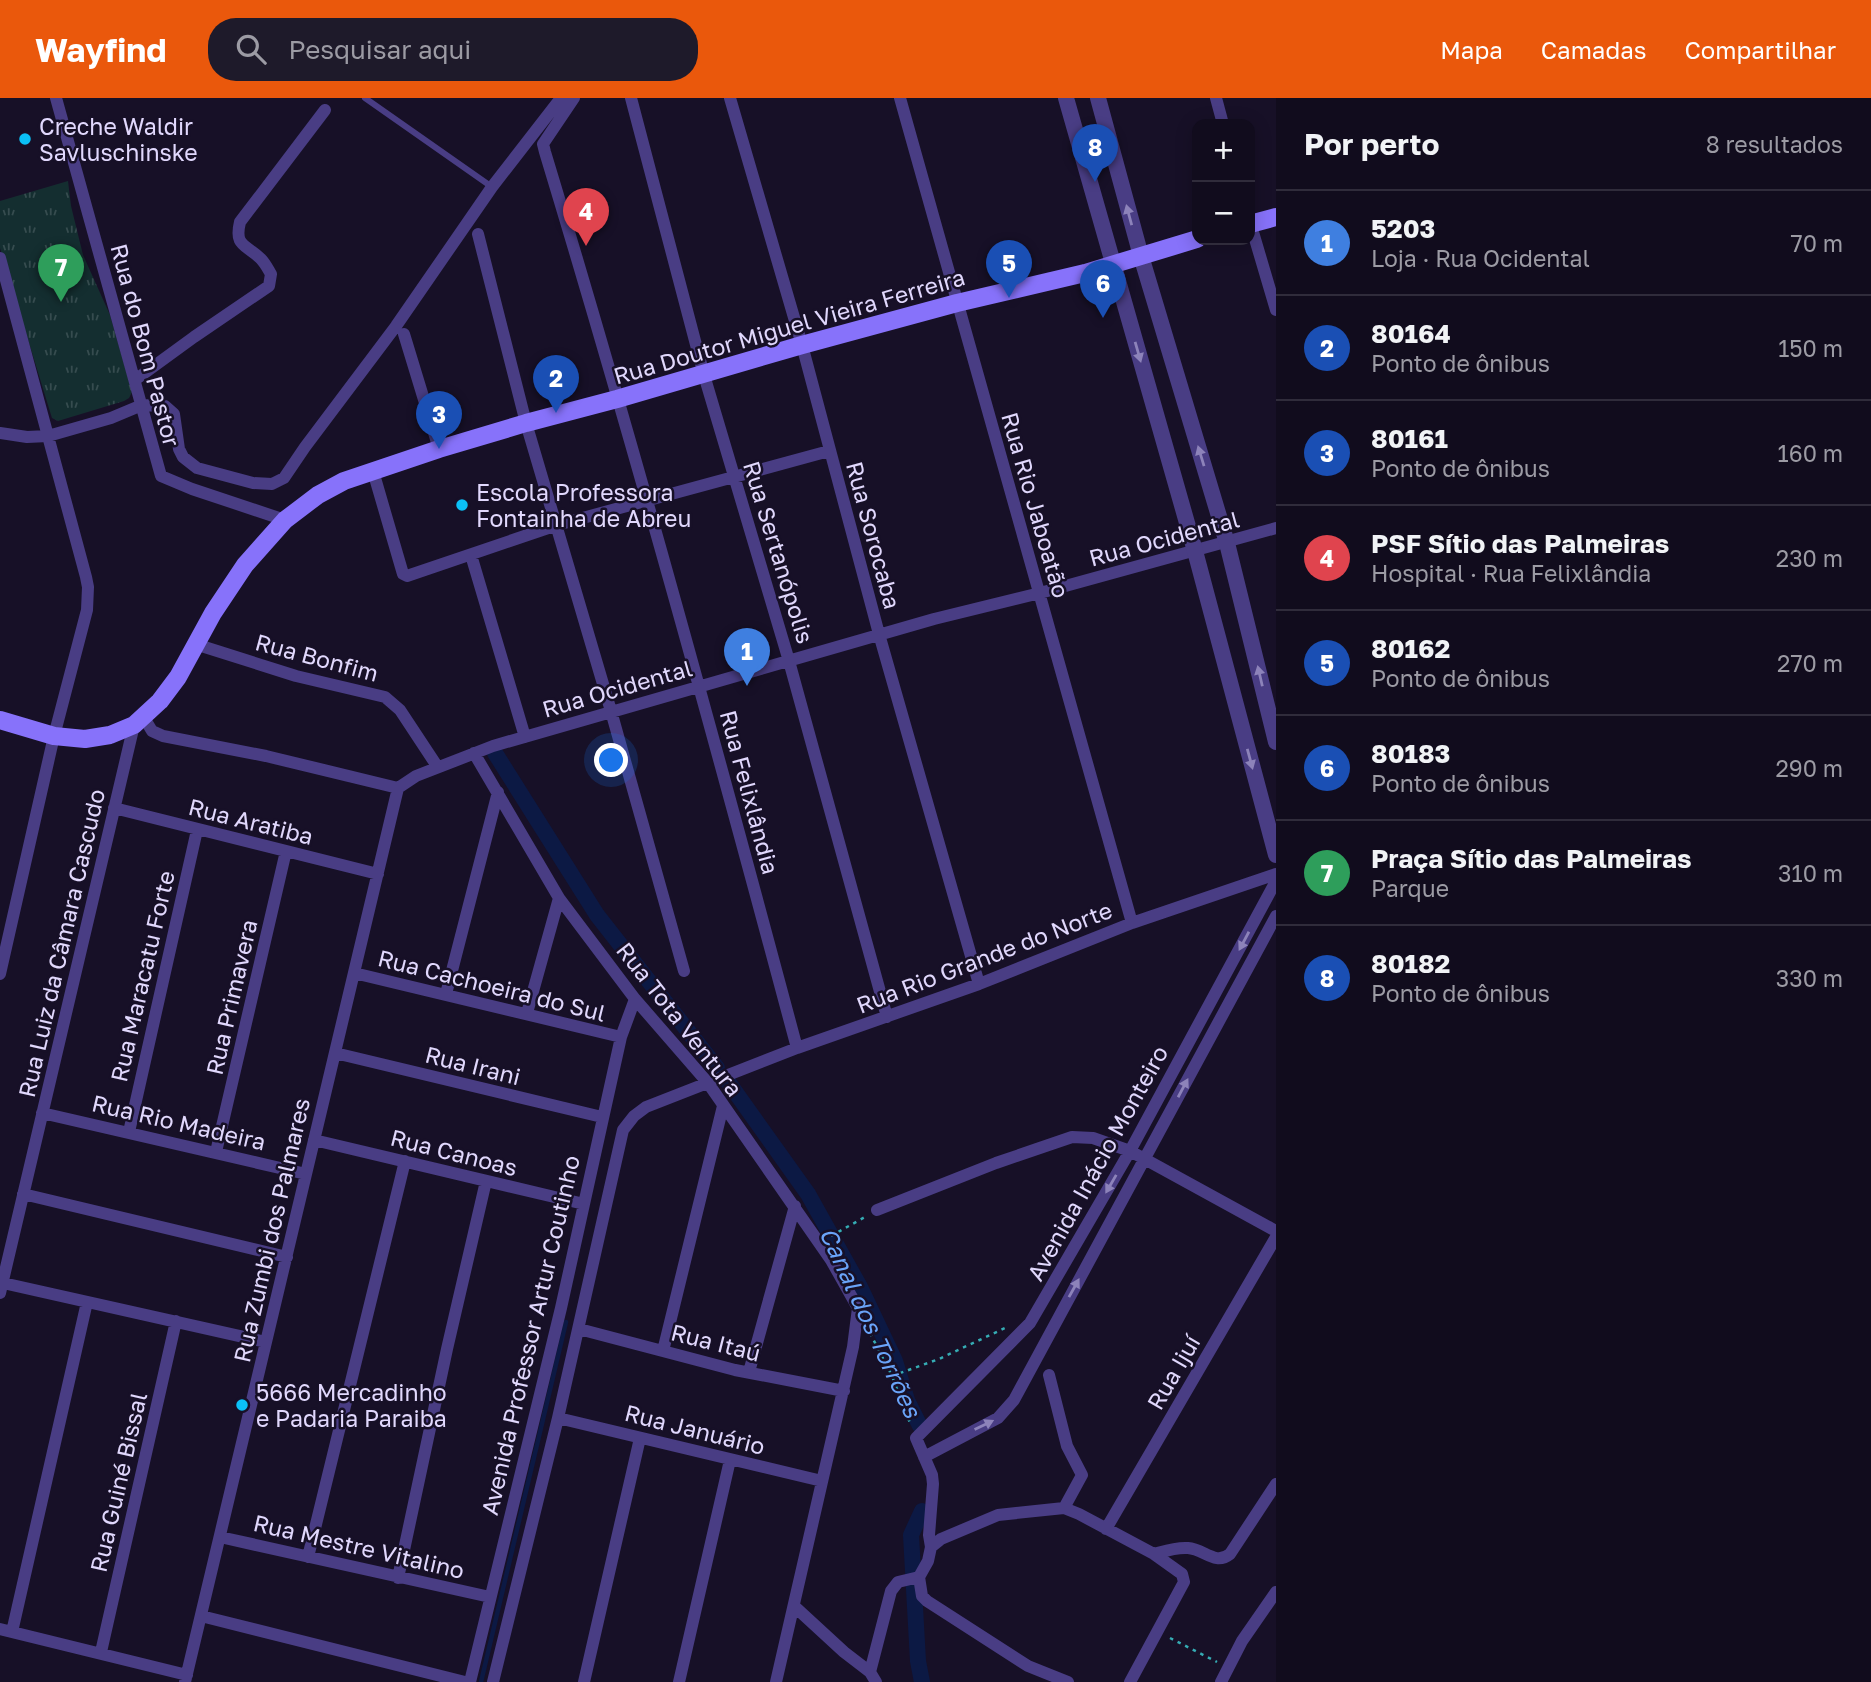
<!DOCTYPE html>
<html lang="pt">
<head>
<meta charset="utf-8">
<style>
	body { margin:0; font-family:"Golos Text",sans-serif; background:#1e1a2a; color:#f1f3f6 }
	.controls { position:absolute; right:21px; top:21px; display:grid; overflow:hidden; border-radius:14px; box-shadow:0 4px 18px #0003 }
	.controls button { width:63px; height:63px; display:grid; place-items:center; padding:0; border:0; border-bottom:2px solid #302c3b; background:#110c1d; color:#f1f3f6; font:35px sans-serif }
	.you { position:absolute; left:612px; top:663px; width:24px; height:24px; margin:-18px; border:5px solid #fff; border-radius:50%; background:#1a73e8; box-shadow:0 0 0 10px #1a73e833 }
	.badge { display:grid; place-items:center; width:46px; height:46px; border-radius:50%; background:#ea580c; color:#fff; font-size:23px; font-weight:700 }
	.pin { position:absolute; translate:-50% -58px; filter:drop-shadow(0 2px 4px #0008) }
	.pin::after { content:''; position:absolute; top:37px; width:24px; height:21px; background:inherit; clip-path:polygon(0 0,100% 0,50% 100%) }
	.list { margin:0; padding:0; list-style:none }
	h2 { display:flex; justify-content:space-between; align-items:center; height:91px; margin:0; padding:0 28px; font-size:30px }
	h2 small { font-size:23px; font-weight:400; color:#9c9ba4 }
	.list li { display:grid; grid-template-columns:46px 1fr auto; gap:21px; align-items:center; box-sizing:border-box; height:105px; padding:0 28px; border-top:2px solid #302c3b }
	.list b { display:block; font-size:26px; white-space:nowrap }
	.list p { margin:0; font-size:23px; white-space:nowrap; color:#9c9ba4 }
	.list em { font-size:23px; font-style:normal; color:#9c9ba4 }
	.icon { flex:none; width:38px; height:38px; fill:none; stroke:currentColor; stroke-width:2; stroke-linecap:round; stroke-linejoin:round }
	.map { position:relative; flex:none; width:1276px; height:1584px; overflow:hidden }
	header { display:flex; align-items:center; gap:42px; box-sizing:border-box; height:98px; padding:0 35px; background:#ea580c; color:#fff }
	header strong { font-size:33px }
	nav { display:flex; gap:38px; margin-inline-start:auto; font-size:24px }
	.search { width:490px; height:63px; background:#1e1a2a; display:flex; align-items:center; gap:18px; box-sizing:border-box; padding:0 24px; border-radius:28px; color:#9c9ba4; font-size:26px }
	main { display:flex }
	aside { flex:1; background:#110c1d }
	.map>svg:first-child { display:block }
	.park { fill:url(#park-tufts) }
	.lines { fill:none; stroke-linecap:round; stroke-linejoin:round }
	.stream { stroke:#0c1944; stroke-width:4.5 }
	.canal { stroke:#0c1944; stroke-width:16 }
	.path { stroke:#35acb4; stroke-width:2.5; stroke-dasharray:3.5 5; stroke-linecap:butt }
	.service { stroke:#493d84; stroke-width:6 }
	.minor { stroke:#493d84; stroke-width:12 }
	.tertiary { stroke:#493d84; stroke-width:16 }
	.secondary { stroke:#8772fa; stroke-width:18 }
	.oneway { fill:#8d83ba }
	.poi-dot { fill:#0bc0f6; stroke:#171027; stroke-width:2.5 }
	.labels { text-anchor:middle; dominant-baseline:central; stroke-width:5; stroke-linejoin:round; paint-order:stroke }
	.poi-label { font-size:23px; fill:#e1d8fd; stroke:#171027; text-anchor:start }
	.street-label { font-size:23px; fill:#e1d8fd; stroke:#171027 }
	.water-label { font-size:24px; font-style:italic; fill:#6aa4f9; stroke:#171027 }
</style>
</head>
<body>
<header>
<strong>Wayfind</strong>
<div class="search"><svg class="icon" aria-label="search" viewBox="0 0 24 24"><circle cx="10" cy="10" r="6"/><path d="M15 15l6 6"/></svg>Pesquisar aqui</div>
<nav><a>Mapa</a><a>Camadas</a><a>Compartilhar</a></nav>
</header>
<main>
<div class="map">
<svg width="1276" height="1584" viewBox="0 0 1276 1584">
	<defs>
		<pattern id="park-tufts" width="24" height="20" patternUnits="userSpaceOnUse" patternTransform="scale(1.75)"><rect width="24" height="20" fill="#142e30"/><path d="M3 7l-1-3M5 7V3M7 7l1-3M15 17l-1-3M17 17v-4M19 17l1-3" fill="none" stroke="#364c4f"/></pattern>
	</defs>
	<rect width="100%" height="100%" fill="#171027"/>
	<path class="park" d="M68,83L71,108L83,157L110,217L132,294L129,300L124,303L58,323L52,320L0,150V103Z"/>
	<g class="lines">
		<path class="stream" d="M481,1584L566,1224"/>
		<path class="canal" d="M495,655L597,817L717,970
			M726,981L808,1096L860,1189L895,1263L907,1302L920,1328
			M922,1584L918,1563L911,1437L922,1413"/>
		<path class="path" d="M831,1138L865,1119
			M870,1235L892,1278L910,1325
			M892,1278L939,1261L1005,1230
			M1170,1540L1217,1564"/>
		<path class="service" d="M365,0L492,89"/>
		<path class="minor" d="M56,0L161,378L192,391L285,422
			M574,0L543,46L545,54C635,351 717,651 797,950
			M631,0L704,277L789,563L887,919
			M730,0L802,247L879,536L979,886
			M900,0L1132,825
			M1216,0L1223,26
			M1250,124L1276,212
			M478,136L526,325L611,613L684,873
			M0,160L86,479L88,489L87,512L54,638L0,876
			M404,236L439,351
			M135,282L194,239L269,188L271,176C268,171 265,165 261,161C246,146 234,149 240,124L325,12
			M0,335L27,339L48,338L111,320L142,307L165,308L174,316L179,351L183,359L197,370L253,385L272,386L284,380L305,349L396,228L492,89L561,0
			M373,373L403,476L407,478L557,427L829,353
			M471,457L525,639
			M195,546L296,578L385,599L400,612L437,668
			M143,618L152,633L163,638L266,658L398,690L416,678L493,648L934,521L1040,495L1276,430
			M474,655L559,800L635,901L708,985L831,1162L858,1210L853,1249L776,1584
			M114,710L378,776
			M354,875L621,939
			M446,896L498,694
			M527,915L559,800
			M335,955L602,1019
			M42,1015L306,1076
			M129,1034L197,732
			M314,1042L584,1106
			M216,1054L286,753
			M23,1096L287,1159
			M877,1112L996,1065L1072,1039L1093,1040L1130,1053L1276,1133
			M3,1185L266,1244
			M0,1195L134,627
			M579,1231L735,1272L844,1293
			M663,1253L723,1008
			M749,1274L795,1108
			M1049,1277L1067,1348L1082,1377L1064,1410
			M558,1320L822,1383
			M924,1359L998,1320L1014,1302L1276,818
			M1106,1431L1276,1139
			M220,1439L490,1499
			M931,1449L941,1441L998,1417L1064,1410L1079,1416L1154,1456C1165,1453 1176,1449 1188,1450C1204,1451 1215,1468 1230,1456L1276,1386
			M308,1459L405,1063
			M919,1479L928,1463L931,1449L929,1437L933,1386L932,1377L916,1340L1030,1225L1130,1053L1276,783
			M919,1479L922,1498L927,1503L1028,1568L1068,1584
			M398,1480L447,1251L486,1083
			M794,1508L844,1554L870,1574L876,1584
			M201,1518L465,1584
			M0,1531L187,1577
			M12,1534L87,1204
			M101,1554L176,1223
			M870,1574L891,1493L898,1484L919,1479
			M185,1584L398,690
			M470,1584L561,1210L621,939L635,901
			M493,1584L558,1320L623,1032L634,1018L646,1009L797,950L979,886L1132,825L1276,776
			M584,1584L640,1340
			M679,1584L730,1362
			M1130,1584L1184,1484L1182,1476L1154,1456
			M1221,1584L1242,1543L1276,1494"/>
		<path class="tertiary" d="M1066,0L1195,453L1276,757
			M1098,0L1141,158L1227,445L1276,644"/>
		<path class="secondary" d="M1250,126L1276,119
			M0,622L54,638L85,641L110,637L134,627L160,603L178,579L213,515L245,467L285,422L318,397L344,383L439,351L526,325L617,301L802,247L957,205L1085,175L1197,141"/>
	</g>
	<defs><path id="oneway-solid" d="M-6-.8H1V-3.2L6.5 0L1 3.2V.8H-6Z" transform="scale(1.75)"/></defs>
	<g class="oneway">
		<use href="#oneway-solid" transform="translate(1129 117) rotate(-105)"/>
		<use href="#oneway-solid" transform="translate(1138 254) rotate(74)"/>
		<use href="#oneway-solid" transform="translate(1201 358) rotate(-107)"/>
		<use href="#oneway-solid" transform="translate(1260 578) rotate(-103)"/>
		<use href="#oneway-solid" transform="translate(1250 661) rotate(75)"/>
		<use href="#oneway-solid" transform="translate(1244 843) rotate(118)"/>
		<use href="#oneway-solid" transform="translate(1183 990) rotate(-62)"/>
		<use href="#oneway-solid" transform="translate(1111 1086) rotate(120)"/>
		<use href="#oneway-solid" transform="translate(1074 1190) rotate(-61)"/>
		<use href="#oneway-solid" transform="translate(984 1327) rotate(-26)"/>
	</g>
	<g class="poi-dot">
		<circle cx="25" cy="41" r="7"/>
		<circle cx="462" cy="407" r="7"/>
		<circle cx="242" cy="1307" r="7"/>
	</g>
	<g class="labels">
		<g class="poi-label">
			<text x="39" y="28">Creche Waldir<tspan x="39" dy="26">Savluschinske</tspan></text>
			<text x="476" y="394">Escola Professora<tspan x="476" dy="26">Fontainha de Abreu</tspan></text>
			<text x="256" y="1294">5666 Mercadinho<tspan x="256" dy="26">e Padaria Paraiba</tspan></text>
		</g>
		<g class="street-label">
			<text transform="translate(789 228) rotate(-16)">Rua Doutor Miguel Vieira Ferreira</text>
			<text transform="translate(146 247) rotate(75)">Rua do Bom Pastor</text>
			<text transform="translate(1036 407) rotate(74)">Rua Rio Jaboatão</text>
			<text transform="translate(874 437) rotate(75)">Rua Sorocaba</text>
			<text transform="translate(1164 440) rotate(-15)">Rua Ocidental</text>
			<text transform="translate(779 454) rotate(73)">Rua Sertanópolis</text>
			<text transform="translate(317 559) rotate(15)">Rua Bonfim</text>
			<text transform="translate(617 590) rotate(-16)">Rua Ocidental</text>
			<text transform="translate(750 694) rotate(75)">Rua Felixlândia</text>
			<text transform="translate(251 723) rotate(14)">Rua Aratiba</text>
			<text transform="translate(61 845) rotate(-77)">Rua Luiz da Câmara Cascudo</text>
			<text transform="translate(984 859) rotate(-21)">Rua Rio Grande do Norte</text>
			<text transform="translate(142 878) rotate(-77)">Rua Maracatu Forte</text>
			<text transform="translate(492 887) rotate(14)">Rua Cachoeira do Sul</text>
			<text transform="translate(231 899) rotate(-77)">Rua Primavera</text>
			<text transform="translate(680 921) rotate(52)">Rua Tota Ventura</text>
			<text transform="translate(473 967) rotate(14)">Rua Irani</text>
			<text transform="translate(179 1024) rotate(13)">Rua Rio Madeira</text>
			<text transform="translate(454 1054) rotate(14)">Rua Canoas</text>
			<text transform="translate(1097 1065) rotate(-61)">Avenida Inácio Monteiro</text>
			<text transform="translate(271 1132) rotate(-77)">Rua Zumbi dos Palmares</text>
			<text transform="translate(530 1237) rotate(-77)">Avenida Professor Artur Coutinho</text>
			<text transform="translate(716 1244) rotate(14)">Rua Itaú</text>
			<text transform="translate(1173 1274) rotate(-60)">Rua Ijuí</text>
			<text transform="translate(695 1331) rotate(14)">Rua Januário</text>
			<text transform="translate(118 1384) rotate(-77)">Rua Guiné Bissal</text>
			<text transform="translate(359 1448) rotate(13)">Rua Mestre Vitalino</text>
		</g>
		<g class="water-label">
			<text transform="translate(871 1224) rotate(65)">Canal dos Torrões</text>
		</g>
	</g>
</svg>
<div class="controls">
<button>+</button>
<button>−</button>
</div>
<div class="you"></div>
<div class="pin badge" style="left:747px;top:588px;background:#3f7fe0">1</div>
<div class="pin badge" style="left:556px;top:315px;background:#1a4fb4">2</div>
<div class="pin badge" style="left:439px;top:351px;background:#1a4fb4">3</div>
<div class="pin badge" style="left:586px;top:148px;background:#e0444e">4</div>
<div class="pin badge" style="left:1009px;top:200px;background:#1a4fb4">5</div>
<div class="pin badge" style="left:1103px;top:220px;background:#1a4fb4">6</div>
<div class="pin badge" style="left:61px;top:204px;background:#2e9e5b">7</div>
<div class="pin badge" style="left:1095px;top:84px;background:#1a4fb4">8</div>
</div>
<aside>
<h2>Por perto<small>8 resultados</small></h2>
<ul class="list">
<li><span class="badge" style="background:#3f7fe0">1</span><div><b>5203</b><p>Loja · Rua Ocidental</p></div><em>70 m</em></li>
<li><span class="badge" style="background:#1a4fb4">2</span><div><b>80164</b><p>Ponto de ônibus</p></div><em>150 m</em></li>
<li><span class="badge" style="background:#1a4fb4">3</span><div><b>80161</b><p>Ponto de ônibus</p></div><em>160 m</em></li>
<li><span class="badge" style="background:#e0444e">4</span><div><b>PSF Sítio das Palmeiras</b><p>Hospital · Rua Felixlândia</p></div><em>230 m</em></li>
<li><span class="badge" style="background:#1a4fb4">5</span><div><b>80162</b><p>Ponto de ônibus</p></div><em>270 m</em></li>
<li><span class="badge" style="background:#1a4fb4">6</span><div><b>80183</b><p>Ponto de ônibus</p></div><em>290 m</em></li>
<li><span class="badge" style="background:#2e9e5b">7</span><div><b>Praça Sítio das Palmeiras</b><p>Parque</p></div><em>310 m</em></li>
<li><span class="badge" style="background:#1a4fb4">8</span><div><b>80182</b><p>Ponto de ônibus</p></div><em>330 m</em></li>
</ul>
</aside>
</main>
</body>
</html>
